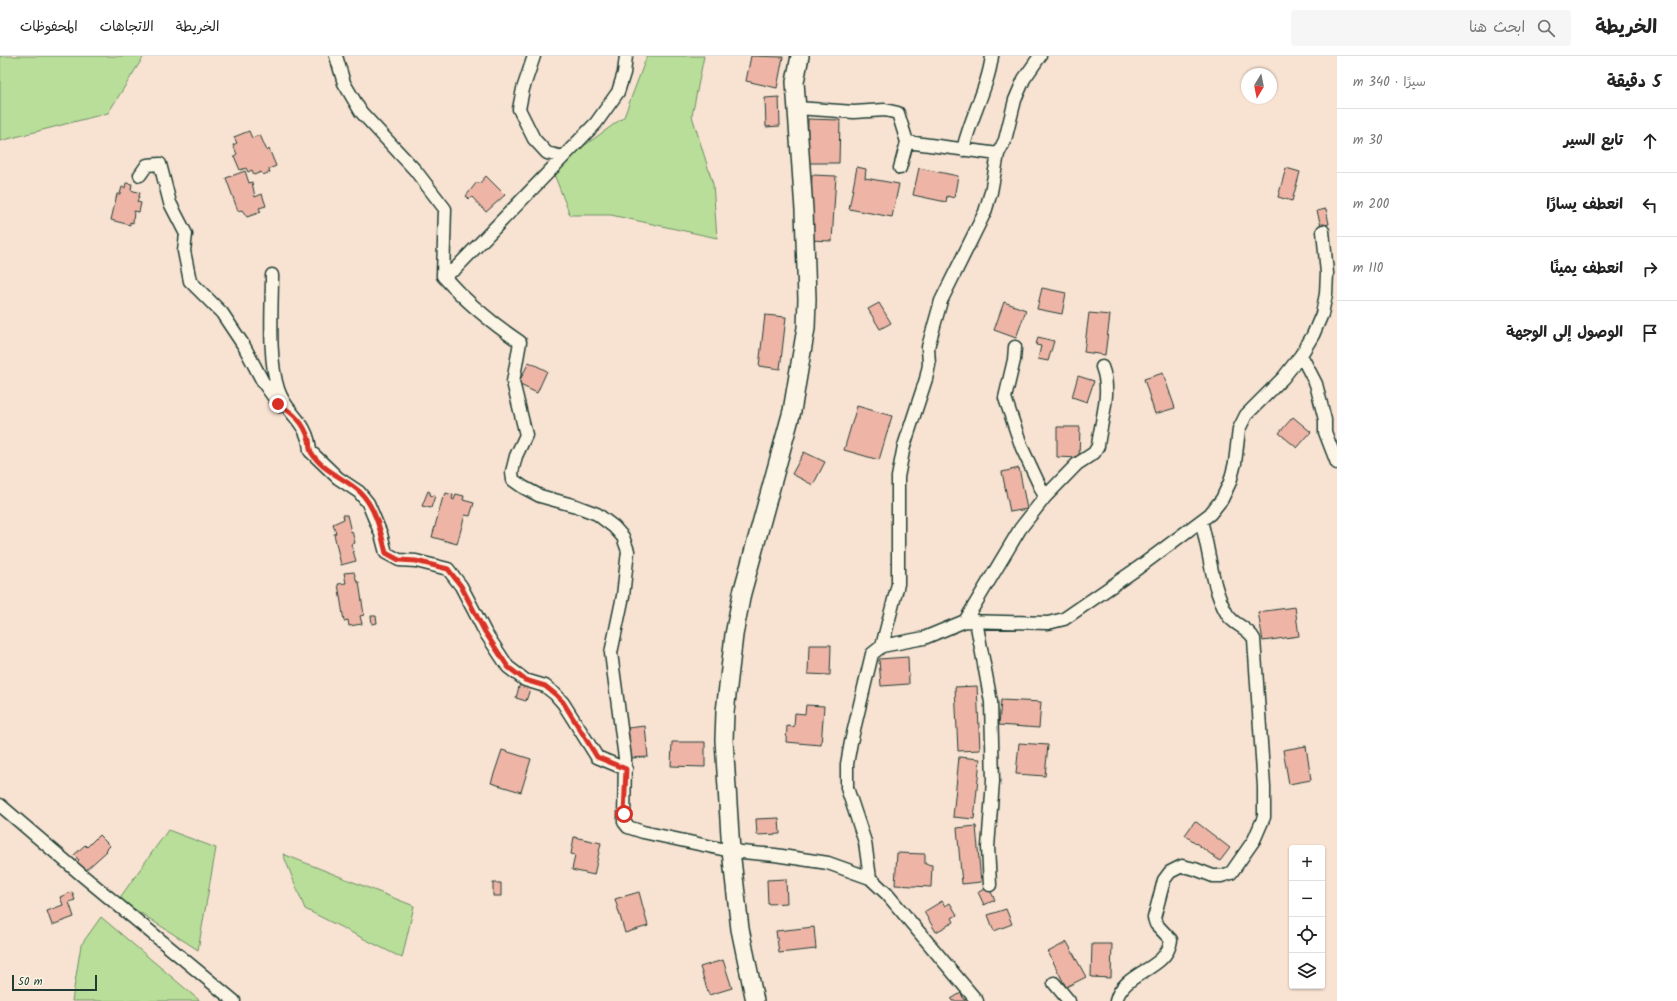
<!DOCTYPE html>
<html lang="ar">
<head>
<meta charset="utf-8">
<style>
	body { margin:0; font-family:Kalam,"Playpen Sans Arabic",sans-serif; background:#f6f6f6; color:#222; direction:rtl }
	.controls { position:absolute; right:12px; bottom:12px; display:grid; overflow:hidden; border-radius:4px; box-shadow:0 1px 3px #0004 }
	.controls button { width:36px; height:36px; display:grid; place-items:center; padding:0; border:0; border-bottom:1px solid #e0e0e0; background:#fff; color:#222; font:20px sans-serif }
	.compass { position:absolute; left:1241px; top:12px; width:36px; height:36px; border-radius:50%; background:#fff; box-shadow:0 1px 3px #0004; rotate:190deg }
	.scale { position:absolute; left:12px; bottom:10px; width:85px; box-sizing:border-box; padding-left:4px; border:2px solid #1f3d34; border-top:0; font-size:11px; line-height:14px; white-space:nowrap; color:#1f3d34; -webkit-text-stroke:3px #fcf5e5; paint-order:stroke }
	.stop { position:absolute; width:12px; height:12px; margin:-9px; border:3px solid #d93025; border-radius:50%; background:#fff }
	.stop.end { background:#d93025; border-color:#fff; box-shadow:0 1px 4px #0008 }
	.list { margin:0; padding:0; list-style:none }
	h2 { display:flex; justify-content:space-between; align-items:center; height:52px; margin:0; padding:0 16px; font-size:17px }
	h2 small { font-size:13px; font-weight:400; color:#767676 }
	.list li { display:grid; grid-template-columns:26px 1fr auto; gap:12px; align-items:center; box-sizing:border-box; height:64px; padding:0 16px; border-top:1px solid #e0e0e0 }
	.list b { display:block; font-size:15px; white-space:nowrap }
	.list em { font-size:13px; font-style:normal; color:#767676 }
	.icon { flex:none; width:22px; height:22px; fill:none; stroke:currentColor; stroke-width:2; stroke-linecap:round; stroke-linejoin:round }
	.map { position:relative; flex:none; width:1337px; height:945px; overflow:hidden; direction:ltr }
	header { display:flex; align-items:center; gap:24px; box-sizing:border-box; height:56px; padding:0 20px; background:#fff; border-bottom:1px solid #e0e0e0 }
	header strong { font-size:19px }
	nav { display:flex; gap:22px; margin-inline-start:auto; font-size:14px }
	.search { width:280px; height:36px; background:#f6f6f6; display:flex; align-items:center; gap:10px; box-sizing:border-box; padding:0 14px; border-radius:4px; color:#767676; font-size:15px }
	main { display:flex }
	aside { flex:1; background:#fff }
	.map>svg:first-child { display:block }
	.green { fill:#b9de99; stroke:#6c8e66 }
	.building { fill:#eeb5a6; stroke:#1f3d34 }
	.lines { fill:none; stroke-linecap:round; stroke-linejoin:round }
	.minor-casing { stroke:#1f3d34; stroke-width:15 }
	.secondary-casing { stroke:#1f3d34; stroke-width:20 }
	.minor { stroke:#fcf5e5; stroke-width:12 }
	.secondary { stroke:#fcf5e5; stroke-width:17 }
	.route { stroke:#d93025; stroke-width:5 }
</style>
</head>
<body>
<header>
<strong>الخريطة</strong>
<div class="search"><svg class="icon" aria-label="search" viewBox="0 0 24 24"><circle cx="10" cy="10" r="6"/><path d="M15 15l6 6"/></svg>ابحث هنا</div>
<nav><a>الخريطة</a><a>الاتجاهات</a><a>المحفوظات</a></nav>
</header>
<main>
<aside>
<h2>5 دقيقة<small>سيرًا · 340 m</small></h2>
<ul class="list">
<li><svg class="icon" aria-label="ahead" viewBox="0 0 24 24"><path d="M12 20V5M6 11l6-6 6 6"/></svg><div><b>تابع السير</b></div><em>30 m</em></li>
<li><svg class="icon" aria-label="left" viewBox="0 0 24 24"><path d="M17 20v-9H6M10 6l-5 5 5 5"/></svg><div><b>انعطف يسارًا</b></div><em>200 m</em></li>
<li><svg class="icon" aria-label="right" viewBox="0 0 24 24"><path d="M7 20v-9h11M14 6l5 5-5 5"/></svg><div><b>انعطف يمينًا</b></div><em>110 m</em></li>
<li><svg class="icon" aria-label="arrive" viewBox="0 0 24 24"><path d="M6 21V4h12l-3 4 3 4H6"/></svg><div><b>الوصول إلى الوجهة</b></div></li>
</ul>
</aside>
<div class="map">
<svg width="1337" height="945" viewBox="0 0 1337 945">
	<rect width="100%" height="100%" fill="#f8e2d2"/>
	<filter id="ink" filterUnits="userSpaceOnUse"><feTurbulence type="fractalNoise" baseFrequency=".025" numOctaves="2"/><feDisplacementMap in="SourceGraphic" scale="8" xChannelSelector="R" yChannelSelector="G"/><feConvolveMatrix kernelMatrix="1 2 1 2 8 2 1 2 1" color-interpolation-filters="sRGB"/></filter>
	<g filter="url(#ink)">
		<path class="green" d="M0,0H144L108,57L0,85Z
			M647,0H704L692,60L713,128L717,182L611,159H570L552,113L624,61Z
			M168,774L216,792L198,894L119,843Z
			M283,798L414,850L402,902L305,853Z
			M101,861L200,945H72L81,889Z"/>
		<path class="building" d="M751,0L783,1L777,32L746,25Z
			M779,41L780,70L766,71L765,42Z
			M808,63L840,64L839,107H807Z
			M249,75L252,82L260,79L267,95L269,93L276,110L269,113L270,116L263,119L261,116L254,119L252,114L248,116L246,112L240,114L234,100L237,98L233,89L237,87L234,81Z
			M857,111L866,113L865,122L899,128L892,161L849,153Z
			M919,112L958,120L954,142L947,140L946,146L913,139Z
			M1286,112L1300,116L1292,145L1278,141Z
			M245,115L249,127L252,126L255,141L262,138L266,150L259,152L261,156L247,161L242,154L238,155L226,122Z
			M812,119L836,120L832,185L809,184Z
			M486,120L505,139L486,156L472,141L469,143L466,140L477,126L479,128Z
			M126,127L132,128L131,134L140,137L137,146L141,147L139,156L134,155L133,167L130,166V169L111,164L117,138H120L122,131L125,132Z
			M1326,153L1329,168L1321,170L1317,155Z
			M1042,232L1066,237L1062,258L1037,253Z
			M1004,246L1026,254L1016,282L994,274Z
			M879,247L891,267L880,273L868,253Z
			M1089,257L1110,259L1105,299L1084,296Z
			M765,259L786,261L780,313L759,310Z
			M1038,281L1054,285L1048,305L1038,303L1041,290L1036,289Z
			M529,306L547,315L537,337L518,328Z
			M1163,317L1175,352L1155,358L1144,323Z
			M1078,320L1094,325L1087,346L1072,341Z
			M857,350L892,360L879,404L844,394Z
			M1293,361L1311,376L1297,392L1279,377Z
			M1057,371H1080L1079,402L1057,401Z
			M804,396L825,406L813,429L792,418Z
			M1019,412L1027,453L1010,456L1002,416Z
			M428,435L430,436V439L435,440L431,452L422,450Z
			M446,437L453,439L452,443L454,444L456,438L464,440L463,444L474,447L470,460L465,459L457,488L432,481L443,441L444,442Z
			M343,459H347L351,476L352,475L355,487L351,488L356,505L341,509L334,478L336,477L333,468L344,463Z
			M354,516L357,526H359L364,559L360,560L362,568L349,570L348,564L344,565L338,528L346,527L344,517Z
			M1295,551L1299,580L1263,585L1258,556Z
			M371,560H376L377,567L372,568Z
			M809,589H831L830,619L808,618Z
			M908,601L909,628L881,630L879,603Z
			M520,627L531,630L526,645L516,642Z
			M977,630L980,694L958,695L955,631Z
			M1001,644L1041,646L1039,672L999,669Z
			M806,649L824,650L821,689L786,686L787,670L794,671L795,657L805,658Z
			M645,670L648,701L631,702L628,672Z
			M672,686H705V711L671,710Z
			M1019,687L1048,689L1045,720L1016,718Z
			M1306,690L1311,724L1289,728L1283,694Z
			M502,694L531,703L521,736L491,727Z
			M959,701L980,703L974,763L953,761Z
			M779,762L780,778L757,779L756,763Z
			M1195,765L1230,792L1220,805L1185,779Z
			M976,770L981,826L962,828L957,772Z
			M99,779L110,790L106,794L107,795L86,814L88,817L74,809L79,804L74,799L85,789L87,791Z
			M574,781L601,787L594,819L572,814L575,799L571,798Z
			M897,797L925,798V808L932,809L931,831L895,829Z
			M786,823L787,847L768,848L767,824Z
			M493,827H501V840H493Z
			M989,832L995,844L984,849L978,836Z
			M72,836L75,844L69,846L74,861L52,869L47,855L63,849L60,841Z
			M639,836L648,870L625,877L615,843Z
			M942,845L945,850L950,847L957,859L952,862L954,866L936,876L924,856Z
			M1006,853L1012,868L994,875L988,859Z
			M814,871L816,893L779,897L776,875Z
			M1067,886L1086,921L1066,931L1048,896Z
			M1092,888H1112L1111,922L1091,921Z
			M723,904L732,932L709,939L700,911Z
			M961,937L964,944L970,942L971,945H952L951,943Z"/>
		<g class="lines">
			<g class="minor-casing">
				<path id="minor" d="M336,0L344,27L361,56L415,114L445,153L443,220C466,246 492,267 520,286L513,326L526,379L516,400L512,416L513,424L523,431L540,440L576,450L597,458L614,471L623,481L628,495L623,540L611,597L625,702L624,766L628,771L643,776L731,795L775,799L828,807L870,822L887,838L977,945
					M534,0L523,33L519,53L534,83L547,97L563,101
					M797,52L854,56L885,54L898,57L907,86L900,112
					M907,86L998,98
					M963,94C970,62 988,32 992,0
					M140,119L147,109L160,108L170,147L186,178L184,195L190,225L222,257L244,290L263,326L280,350
					M272,219C272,253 268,302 278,333C286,359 308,364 310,395L338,422L359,436L368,447L381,478L386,497L399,504L416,505L448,513L461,530L485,576L508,611L525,624L545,630L555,638L563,647L597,701L626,713
					M443,220L455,213L596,67L618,36L624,17L626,0
					M1015,291L1014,304L1005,342L1022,392L1045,441
					M1301,299L1316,328L1325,364V376L1337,407
					M965,565L1020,473L1045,441L1077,408L1094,397L1098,390C1101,363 1112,336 1102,311
					M976,565L991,646L993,725L988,791L990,829
					M882,590L898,528V421L904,390L926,323L929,309L928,291L941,245L985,156L991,136L998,98L1005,84L1015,44L1024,23L1040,0
					M0,749L83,820L234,945
					M870,822L865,786L847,732V708L851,686L872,598L882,590L924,582L965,565L1048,567L1064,563L1138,512L1210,458L1222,443L1230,426L1235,407L1239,373L1246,359L1283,322L1301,299L1313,279L1322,258L1326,238L1327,217L1323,175
					M1054,927L1069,945
					M1116,945C1123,915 1167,915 1171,884L1156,868L1154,862L1164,824L1170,816L1182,810L1195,813L1213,820H1221L1231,817L1254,784L1264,761V731L1254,583C1247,570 1234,570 1227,558C1211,531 1210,495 1201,465"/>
			</g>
			<g class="secondary-casing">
				<path id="secondary" d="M755,945L740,873L731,795L724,684L725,656L734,579L742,537L792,355L806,272L807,243L804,154L795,26L800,0"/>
			</g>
			<use href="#minor" class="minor"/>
			<use href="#secondary" class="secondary"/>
		</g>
	</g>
	<g class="lines" filter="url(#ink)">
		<path class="route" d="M278,348C293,357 304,366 309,384C310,388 309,392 311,396C322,415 345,422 360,436C376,452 381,477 386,497L399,504L416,505L448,513L461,530L485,576L508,611L525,624L545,630L555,638L563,646L597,701L626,713L624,758"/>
	</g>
</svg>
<div class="controls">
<button>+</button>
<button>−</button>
<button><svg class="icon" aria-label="locate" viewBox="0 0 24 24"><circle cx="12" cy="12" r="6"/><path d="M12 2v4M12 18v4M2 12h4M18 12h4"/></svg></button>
<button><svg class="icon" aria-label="layers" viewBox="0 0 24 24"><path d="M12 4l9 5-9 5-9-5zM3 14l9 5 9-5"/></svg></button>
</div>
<svg class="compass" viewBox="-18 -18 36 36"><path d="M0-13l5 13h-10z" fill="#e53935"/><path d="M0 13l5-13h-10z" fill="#767676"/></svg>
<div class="scale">50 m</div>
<div class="stop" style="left:624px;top:758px"></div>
<div class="stop end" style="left:278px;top:348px"></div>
</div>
</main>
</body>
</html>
